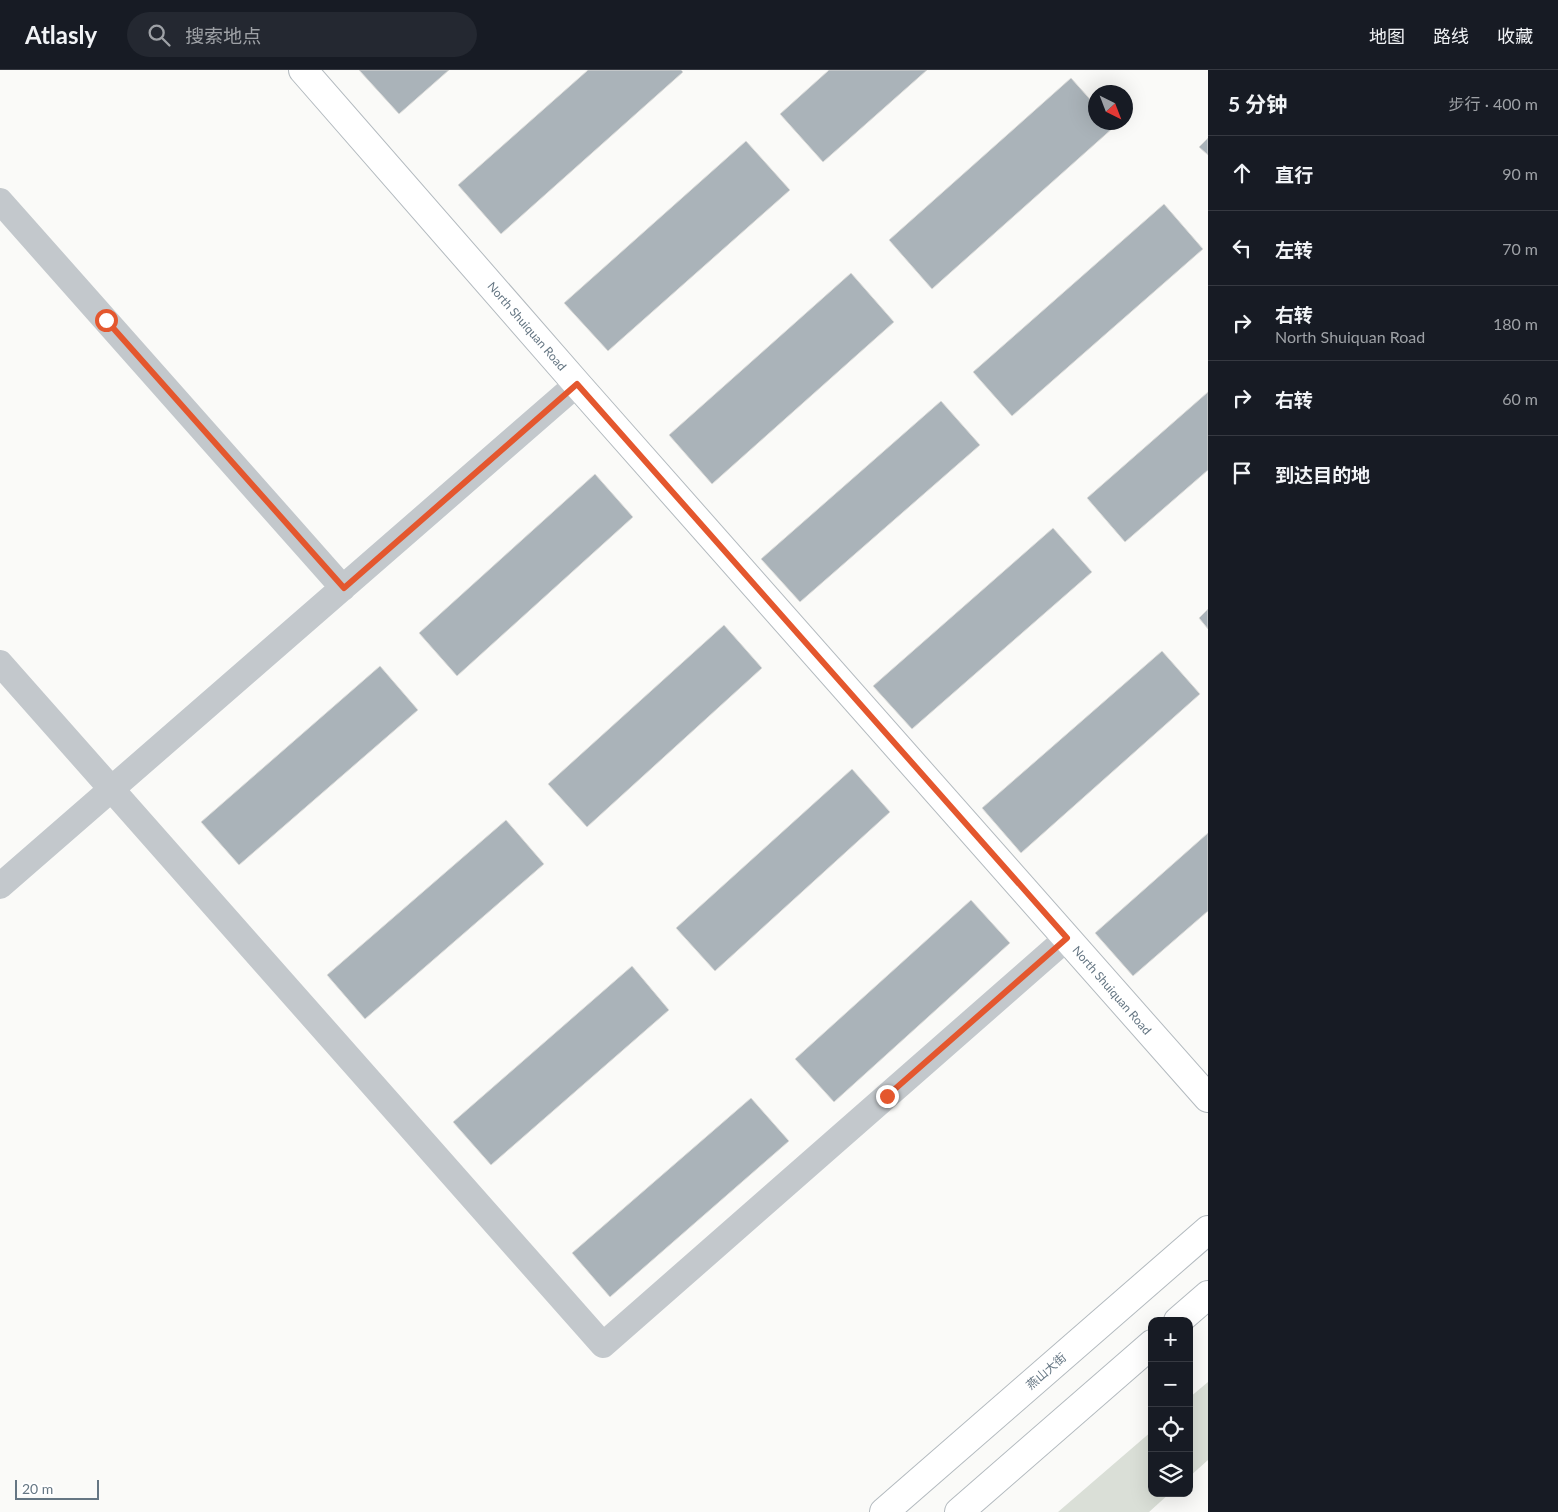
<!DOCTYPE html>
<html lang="zh">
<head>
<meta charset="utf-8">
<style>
	body { margin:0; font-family:Lato,"Noto Sans SC",sans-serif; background:#242831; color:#f1f3f6 }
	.controls { position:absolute; right:15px; bottom:15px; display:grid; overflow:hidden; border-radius:10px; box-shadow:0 5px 20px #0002 }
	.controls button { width:45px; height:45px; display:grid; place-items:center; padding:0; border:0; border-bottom:1px solid #363941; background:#171b24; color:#f1f3f6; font:25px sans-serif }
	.compass { position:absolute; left:1088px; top:15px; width:45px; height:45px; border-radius:50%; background:#171b24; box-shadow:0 5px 20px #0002; rotate:138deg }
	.scale { position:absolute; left:15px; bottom:12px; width:84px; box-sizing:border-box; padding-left:5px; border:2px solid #657683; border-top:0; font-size:14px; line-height:18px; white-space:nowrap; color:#657683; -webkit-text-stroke:4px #fff; paint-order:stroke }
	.stop { position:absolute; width:15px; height:15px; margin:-11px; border:4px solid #e4572e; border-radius:50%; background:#fff }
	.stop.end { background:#e4572e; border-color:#fff; box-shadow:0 1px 5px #0008 }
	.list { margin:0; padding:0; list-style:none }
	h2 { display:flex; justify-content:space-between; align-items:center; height:65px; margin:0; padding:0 20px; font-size:21px }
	h2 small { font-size:16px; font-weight:400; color:#9ea1a6 }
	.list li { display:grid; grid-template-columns:32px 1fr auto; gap:15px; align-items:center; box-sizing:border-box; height:75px; padding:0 20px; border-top:1px solid #363941 }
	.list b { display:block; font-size:19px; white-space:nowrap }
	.list p { margin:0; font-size:16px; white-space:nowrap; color:#9ea1a6 }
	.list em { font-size:16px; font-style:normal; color:#9ea1a6 }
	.icon { flex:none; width:28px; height:28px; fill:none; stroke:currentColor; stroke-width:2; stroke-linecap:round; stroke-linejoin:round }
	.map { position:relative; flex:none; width:1208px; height:1442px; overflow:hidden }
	header { display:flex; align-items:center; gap:30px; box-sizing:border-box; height:70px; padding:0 25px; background:#171b24; border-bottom:1px solid #363941 }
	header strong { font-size:24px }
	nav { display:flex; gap:28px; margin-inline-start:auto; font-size:18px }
	.search { width:350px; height:45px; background:#242831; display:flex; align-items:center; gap:12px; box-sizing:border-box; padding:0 18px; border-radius:28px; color:#9ea1a6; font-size:19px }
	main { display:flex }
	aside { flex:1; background:#171b24 }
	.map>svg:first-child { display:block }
	.green { fill:#dadfd7 }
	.building { fill:#aab3b9; stroke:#dcdcda }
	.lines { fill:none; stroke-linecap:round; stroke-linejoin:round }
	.secondary-casing { stroke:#b3babf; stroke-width:30 }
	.street { stroke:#c3c8cc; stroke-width:26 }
	.secondary { stroke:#fff; stroke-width:28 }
	.route { stroke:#e4572e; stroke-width:6 }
	.labels { text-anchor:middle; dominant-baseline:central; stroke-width:5; stroke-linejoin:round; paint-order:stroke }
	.street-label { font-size:12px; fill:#657683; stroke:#fff }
</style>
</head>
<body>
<header>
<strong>Atlasly</strong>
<div class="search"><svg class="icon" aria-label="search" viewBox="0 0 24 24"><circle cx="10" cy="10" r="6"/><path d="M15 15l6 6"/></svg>搜索地点</div>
<nav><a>地图</a><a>路线</a><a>收藏</a></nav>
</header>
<main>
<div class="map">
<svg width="1208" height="1442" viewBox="0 0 1208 1442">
	<rect width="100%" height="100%" fill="#fafaf8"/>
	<path class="green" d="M1208,1312V1390L1189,1407V1328Z
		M1152,1361V1423H1170L1149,1442H1058Z"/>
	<path class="building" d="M359,0H449L399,44Z
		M588,0H681L683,2L501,164L458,115Z
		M829,0H927L823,92L780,44Z
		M1071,8L1096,36V52H1110L1114,57L932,219L889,170Z
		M1208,68V85L1199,77Z
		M746,71L790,120L608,281L564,233Z
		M1164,134L1203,179L1012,346L973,302Z
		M851,203L894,252L712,414L669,365Z
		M1208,322V400L1125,472L1087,428Z
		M941,331L980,375L800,532L761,489Z
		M595,404L633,447L457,606L419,563Z
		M1053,458L1092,502L912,659L873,616Z
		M1208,539V559L1199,548Z
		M724,555L762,598L587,757L548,714Z
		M1162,581L1200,624L1021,783L982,738Z
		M380,596L418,640L239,795L201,752Z
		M852,699L890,742L715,901L676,858Z
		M506,750L544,794L365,949L327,905Z
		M1208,763V841L1133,906L1095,863Z
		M971,830L1010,873L834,1032L795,989Z
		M632,896L669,940L491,1095L453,1052Z
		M751,1028L789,1071L610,1227L572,1183Z"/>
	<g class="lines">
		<g class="secondary-casing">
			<path id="secondary" d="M303,0L577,314L1208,1028
				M1178,1251L1208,1225
				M884,1442L1208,1160
				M959,1442L1152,1274"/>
		</g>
		<path class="street" d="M0,131L343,518
			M0,593L603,1275L1067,868
			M0,816L577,314"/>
		<use href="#secondary" class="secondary"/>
	</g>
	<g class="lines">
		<path class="route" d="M106,250L344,518L577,314L1067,868L887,1026"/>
	</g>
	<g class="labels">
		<g class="street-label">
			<text transform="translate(527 256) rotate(49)">North Shuiquan Road</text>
			<text transform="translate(1112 920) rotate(49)">North Shuiquan Road</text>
			<text transform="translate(1046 1301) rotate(-41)">燕山大街</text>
		</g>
	</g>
</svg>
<div class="controls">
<button>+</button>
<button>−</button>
<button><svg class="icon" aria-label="locate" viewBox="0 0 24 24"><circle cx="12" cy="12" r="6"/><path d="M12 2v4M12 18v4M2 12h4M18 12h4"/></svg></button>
<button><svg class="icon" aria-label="layers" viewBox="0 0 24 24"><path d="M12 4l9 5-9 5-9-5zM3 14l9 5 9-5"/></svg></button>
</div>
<svg class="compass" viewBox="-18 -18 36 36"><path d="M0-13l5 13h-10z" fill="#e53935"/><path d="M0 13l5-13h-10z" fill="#9ea1a6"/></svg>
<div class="scale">20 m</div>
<div class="stop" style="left:106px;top:250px"></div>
<div class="stop end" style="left:887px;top:1026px"></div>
</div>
<aside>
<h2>5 分钟<small>步行 · 400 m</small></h2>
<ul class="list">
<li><svg class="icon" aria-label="ahead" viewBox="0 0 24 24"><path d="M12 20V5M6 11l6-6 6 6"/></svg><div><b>直行</b></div><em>90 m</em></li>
<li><svg class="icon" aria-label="left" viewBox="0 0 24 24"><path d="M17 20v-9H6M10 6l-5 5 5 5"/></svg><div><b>左转</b></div><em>70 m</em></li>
<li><svg class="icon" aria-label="right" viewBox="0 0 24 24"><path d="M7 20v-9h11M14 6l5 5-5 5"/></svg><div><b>右转</b><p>North Shuiquan Road</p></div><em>180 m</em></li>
<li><svg class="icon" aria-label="right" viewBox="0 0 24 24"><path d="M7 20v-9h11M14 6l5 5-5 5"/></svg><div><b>右转</b></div><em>60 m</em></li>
<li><svg class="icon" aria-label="arrive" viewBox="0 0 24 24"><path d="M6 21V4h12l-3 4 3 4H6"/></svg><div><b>到达目的地</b></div></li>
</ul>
</aside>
</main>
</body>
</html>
